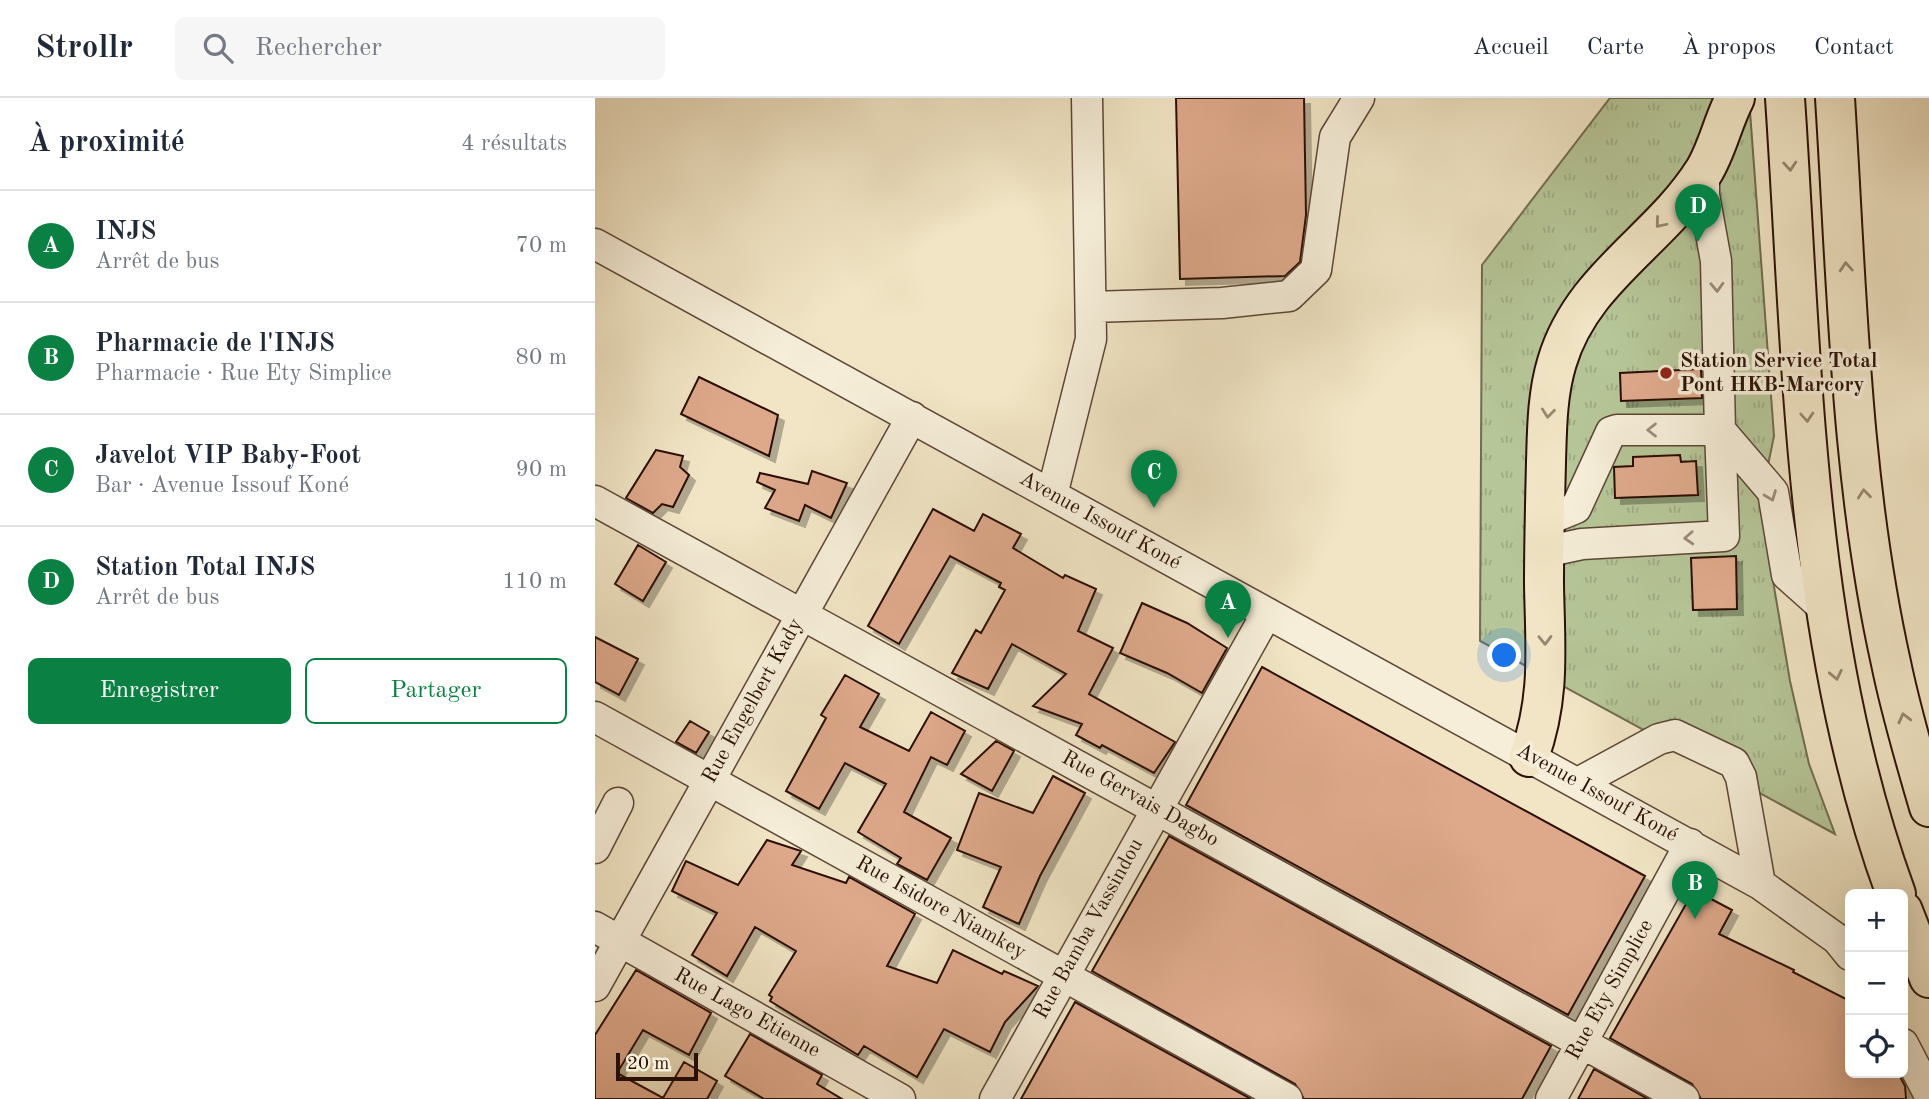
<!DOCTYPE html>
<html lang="fr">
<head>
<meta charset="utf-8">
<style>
	body { margin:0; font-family:"Old Standard TT",serif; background:#f6f6f7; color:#1f2937 }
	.controls { position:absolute; right:21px; bottom:21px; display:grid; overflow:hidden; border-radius:10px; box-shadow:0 7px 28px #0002 }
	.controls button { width:63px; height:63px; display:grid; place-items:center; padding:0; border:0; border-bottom:2px solid #e0e1e3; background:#fff; color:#1f2937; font:35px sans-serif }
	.scale { position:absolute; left:21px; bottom:18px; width:82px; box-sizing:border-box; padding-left:7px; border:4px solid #2b1106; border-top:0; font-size:19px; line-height:24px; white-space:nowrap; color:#2b1106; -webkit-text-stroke:5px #f6eed9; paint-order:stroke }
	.you { position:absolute; left:910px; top:558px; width:24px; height:24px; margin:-18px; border:5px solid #fff; border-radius:50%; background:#1a73e8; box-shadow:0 0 0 10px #1a73e833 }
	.badge { display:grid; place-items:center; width:46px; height:46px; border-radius:50%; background:#0b8043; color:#fff; font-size:23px; font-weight:700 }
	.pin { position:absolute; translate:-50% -58px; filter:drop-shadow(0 2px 4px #0008) }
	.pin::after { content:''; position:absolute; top:37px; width:24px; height:21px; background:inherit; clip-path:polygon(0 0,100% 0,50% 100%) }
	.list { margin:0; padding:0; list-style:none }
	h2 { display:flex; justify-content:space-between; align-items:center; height:91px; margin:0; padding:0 28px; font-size:30px }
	h2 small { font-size:23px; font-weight:400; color:#747a83 }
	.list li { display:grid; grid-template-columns:46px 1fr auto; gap:21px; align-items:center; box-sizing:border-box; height:112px; padding:0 28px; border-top:2px solid #e0e1e3 }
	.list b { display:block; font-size:26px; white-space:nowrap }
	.list p { margin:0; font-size:23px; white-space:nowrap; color:#747a83 }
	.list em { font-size:23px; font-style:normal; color:#747a83 }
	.actions { display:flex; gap:14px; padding:21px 28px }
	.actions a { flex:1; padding:16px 0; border:2px solid #0b8043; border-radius:10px; text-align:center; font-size:24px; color:#0b8043 }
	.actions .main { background:#0b8043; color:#fff }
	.icon { flex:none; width:38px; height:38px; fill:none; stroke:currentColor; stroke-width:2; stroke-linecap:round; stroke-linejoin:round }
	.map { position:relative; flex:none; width:1334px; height:1001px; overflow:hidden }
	header { display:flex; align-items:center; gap:42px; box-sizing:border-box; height:98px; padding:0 35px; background:#fff; border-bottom:2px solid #e0e1e3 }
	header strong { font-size:33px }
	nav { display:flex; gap:38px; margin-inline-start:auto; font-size:24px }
	.search { width:490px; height:63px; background:#f6f6f7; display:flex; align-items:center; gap:18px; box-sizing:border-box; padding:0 24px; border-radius:10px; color:#747a83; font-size:26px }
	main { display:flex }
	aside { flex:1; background:#fff }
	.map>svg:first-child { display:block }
	.grass { fill:url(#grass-tufts); stroke:#706c4f; stroke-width:2 }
	.building { fill:#dea98b; stroke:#2b1106; stroke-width:2; filter:url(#shadow) }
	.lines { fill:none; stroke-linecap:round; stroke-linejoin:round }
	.minor-casing { stroke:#5c4636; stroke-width:33 }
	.highway-casing { stroke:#2b1106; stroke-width:42 }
	.minor { stroke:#f6eed9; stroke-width:30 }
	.highway { stroke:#f1e5c5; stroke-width:38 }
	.oneway { stroke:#98866f }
	.oneway2 { stroke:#9b8b7a }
	.poi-dot { fill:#8f2418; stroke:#f6eed9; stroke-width:2.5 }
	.labels { text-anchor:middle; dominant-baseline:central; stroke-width:7; stroke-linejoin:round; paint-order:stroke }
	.poi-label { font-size:21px; font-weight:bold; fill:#2b1106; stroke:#f6eed9; text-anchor:start }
	.street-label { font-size:21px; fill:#2b1106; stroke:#f6eed9 }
</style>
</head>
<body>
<header>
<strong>Strollr</strong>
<div class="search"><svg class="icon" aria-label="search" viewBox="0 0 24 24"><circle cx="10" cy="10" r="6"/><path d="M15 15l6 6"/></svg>Rechercher</div>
<nav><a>Accueil</a><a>Carte</a><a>À propos</a><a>Contact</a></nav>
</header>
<main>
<aside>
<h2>À proximité<small>4 résultats</small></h2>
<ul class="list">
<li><span class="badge">A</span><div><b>INJS</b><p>Arrêt de bus</p></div><em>70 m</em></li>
<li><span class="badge">B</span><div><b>Pharmacie de l'INJS</b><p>Pharmacie · Rue Ety Simplice</p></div><em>80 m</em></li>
<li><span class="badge">C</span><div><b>Javelot VIP Baby-Foot</b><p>Bar · Avenue Issouf Koné</p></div><em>90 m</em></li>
<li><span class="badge">D</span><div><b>Station Total INJS</b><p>Arrêt de bus</p></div><em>110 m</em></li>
</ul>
<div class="actions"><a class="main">Enregistrer</a><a>Partager</a></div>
</aside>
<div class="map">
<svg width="1334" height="1001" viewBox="0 0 1334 1001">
	<defs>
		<pattern id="grass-tufts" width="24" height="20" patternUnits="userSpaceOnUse" patternTransform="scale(1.75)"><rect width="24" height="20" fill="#b6c698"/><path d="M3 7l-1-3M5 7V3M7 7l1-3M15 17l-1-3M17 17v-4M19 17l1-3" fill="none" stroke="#9da982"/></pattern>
		<filter id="shadow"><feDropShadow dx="6" dy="6" stdDeviation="0" flood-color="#0004"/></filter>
	</defs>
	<rect width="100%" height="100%" fill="#f1e5c5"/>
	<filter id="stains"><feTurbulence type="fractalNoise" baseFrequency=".00286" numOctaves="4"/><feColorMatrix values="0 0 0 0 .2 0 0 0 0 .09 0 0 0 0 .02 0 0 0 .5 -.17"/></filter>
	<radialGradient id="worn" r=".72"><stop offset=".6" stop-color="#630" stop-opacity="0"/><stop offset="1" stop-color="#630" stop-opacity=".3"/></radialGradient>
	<path class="grass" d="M1015,0H1154L1179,338L1165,406L1195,583L1214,666L1240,736L885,543L887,167Z"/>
	<path class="building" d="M581,0H709L711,117L705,164L690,178L585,181Z
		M1106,271L1107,300L1026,303L1025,275Z
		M104,279L183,317L174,358L86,316Z
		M61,352L88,358L85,369L94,377L78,409L67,406L58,415L31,400Z
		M1085,357L1086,364L1101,363L1103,397L1020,400L1019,369L1038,368V359Z
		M217,373L252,385L236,420L210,407L204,423L170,410L180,392L162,384L165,375L213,386Z
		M338,411L379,433L388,416L426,436L418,450L468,480L470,477L501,491L483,533L518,550L494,596L580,644L559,675L507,647L505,650L481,637L487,626L438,608L471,576L417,546L393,591L357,575L381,532L386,535L410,492L404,489L406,485L355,458L304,546L273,528Z
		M43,447L71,464L48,503L20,486Z
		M1141,458L1142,511L1098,512L1096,460Z
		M547,505L592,525L632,550L607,595L572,575L525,555Z
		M0,539L43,561L24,597L0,584Z
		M667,569L1050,778L973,917L591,707Z
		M250,577L284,596L265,629L314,653L336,614L370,633L352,667L336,659L309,714L356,740L332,782L302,766L306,760L263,734L291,686L250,665L224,711L191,693L231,620L226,617Z
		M95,623L114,634L101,655L81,644Z
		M401,643L419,653L397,693L366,676Z
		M458,678L490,695L445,778L424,826L388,809L406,769L362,752L384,695L438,715Z
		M574,738L956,948L927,1001H709L700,986L497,873Z
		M172,742L206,753L197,767L251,785L254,779L320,816L292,868L342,885L358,852L407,876L409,873L443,888L410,924L395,954L349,931L322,979L269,948L263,957L175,903L177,899L174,897L201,853L160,829L132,878L97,857L122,815L77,793L91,763L143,787Z
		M1099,792L1137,812L1124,836L1199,872L1198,874L1255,903V975H1303L1310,988L1311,1001H1106L1097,986L1015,940Z
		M41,872L116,915L94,957L48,932L22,975L68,1000L89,964L122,983L112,1001H0V937Z
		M480,904L656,1001H426Z
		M155,936L227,977L222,986L247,1001H169L130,978Z
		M999,971L1053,1001H983Z"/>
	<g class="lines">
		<g class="minor-casing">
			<path id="minor" d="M1109,73V97L1121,163L1125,332L1178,394L1192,477L1229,510
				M0,146L1165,786L1242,841L1255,857
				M496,209L627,205L694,198L721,172L740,39L764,0
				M457,397L496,241L492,0
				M0,403L1089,1001
				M949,454L987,446L1129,438L1125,332H1022L1016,334L981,410L949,423
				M0,619L692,1001
				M983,685L1064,641L1080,637L1139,665L1146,679L1165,786
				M0,750L23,705
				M0,829L305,1001
				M0,888L317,319
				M1308,946L1334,996
				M400,1001L672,515
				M956,1001L1095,746"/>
		</g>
		<g class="highway-casing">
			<path id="highway" d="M1190,0C1208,267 1208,542 1301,796
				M1240,0C1252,188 1255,381 1296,565C1306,614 1320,661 1334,709
				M934,659C956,598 950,549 949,486C949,445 950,405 951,364C952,331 952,297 962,264C987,180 1064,144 1109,73C1122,52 1128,23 1140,0
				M1308,813L1334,880"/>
		</g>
		<use href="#minor" class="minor"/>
		<use href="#highway" class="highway"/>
	</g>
	<defs><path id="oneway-chevron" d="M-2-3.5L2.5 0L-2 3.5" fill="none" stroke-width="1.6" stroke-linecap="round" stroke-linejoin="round" transform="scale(1.75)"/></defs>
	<g class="oneway">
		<use href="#oneway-chevron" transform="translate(1195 68) rotate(86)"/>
		<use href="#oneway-chevron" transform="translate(1065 125) rotate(130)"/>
		<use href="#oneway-chevron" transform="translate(1251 169) rotate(-94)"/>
		<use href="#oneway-chevron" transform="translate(953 315) rotate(96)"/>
		<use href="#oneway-chevron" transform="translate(1212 319) rotate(86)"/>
		<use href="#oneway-chevron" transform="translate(1269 396) rotate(-96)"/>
		<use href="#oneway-chevron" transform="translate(950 542) rotate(89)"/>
		<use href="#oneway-chevron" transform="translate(1241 577) rotate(78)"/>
		<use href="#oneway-chevron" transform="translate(1309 620) rotate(-104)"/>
	</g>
	<g class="oneway2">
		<use href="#oneway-chevron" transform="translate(1122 189) rotate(88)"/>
		<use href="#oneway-chevron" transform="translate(1057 332) rotate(180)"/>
		<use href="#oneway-chevron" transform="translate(1176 398) rotate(69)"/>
		<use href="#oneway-chevron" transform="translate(1094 440) rotate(177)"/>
	</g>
	<circle class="poi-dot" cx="1071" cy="275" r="7"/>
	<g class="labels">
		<g class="poi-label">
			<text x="1085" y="263">Station Service Total<tspan x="1085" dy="24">Pont HKB-Marcory</tspan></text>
		</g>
		<g class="street-label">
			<text transform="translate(505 423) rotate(29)">Avenue Issouf Koné</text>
			<text transform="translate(158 603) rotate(-61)">Rue Engelbert Kady</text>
			<text transform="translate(1002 695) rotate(29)">Avenue Issouf Koné</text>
			<text transform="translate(545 701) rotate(29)">Rue Gervais Dagbo</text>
			<text transform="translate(346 810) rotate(29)">Rue Isidore Niamkey</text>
			<text transform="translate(494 831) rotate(-61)">Rue Bamba Vassindou</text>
			<text transform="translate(1015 892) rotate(-61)">Rue Ety Simplice</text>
			<text transform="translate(152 915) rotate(29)">Rue Lago Etienne</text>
		</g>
	</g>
	<rect width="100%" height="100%" filter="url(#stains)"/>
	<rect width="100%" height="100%" fill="url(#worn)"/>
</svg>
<div class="controls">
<button>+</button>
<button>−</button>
<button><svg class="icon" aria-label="locate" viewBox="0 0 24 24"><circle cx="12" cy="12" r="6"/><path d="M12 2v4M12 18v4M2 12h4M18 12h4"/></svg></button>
</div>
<div class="scale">20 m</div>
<div class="you"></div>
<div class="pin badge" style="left:633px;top:540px">A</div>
<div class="pin badge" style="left:1100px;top:821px">B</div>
<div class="pin badge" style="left:559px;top:410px">C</div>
<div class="pin badge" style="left:1103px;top:144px">D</div>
</div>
</main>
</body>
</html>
